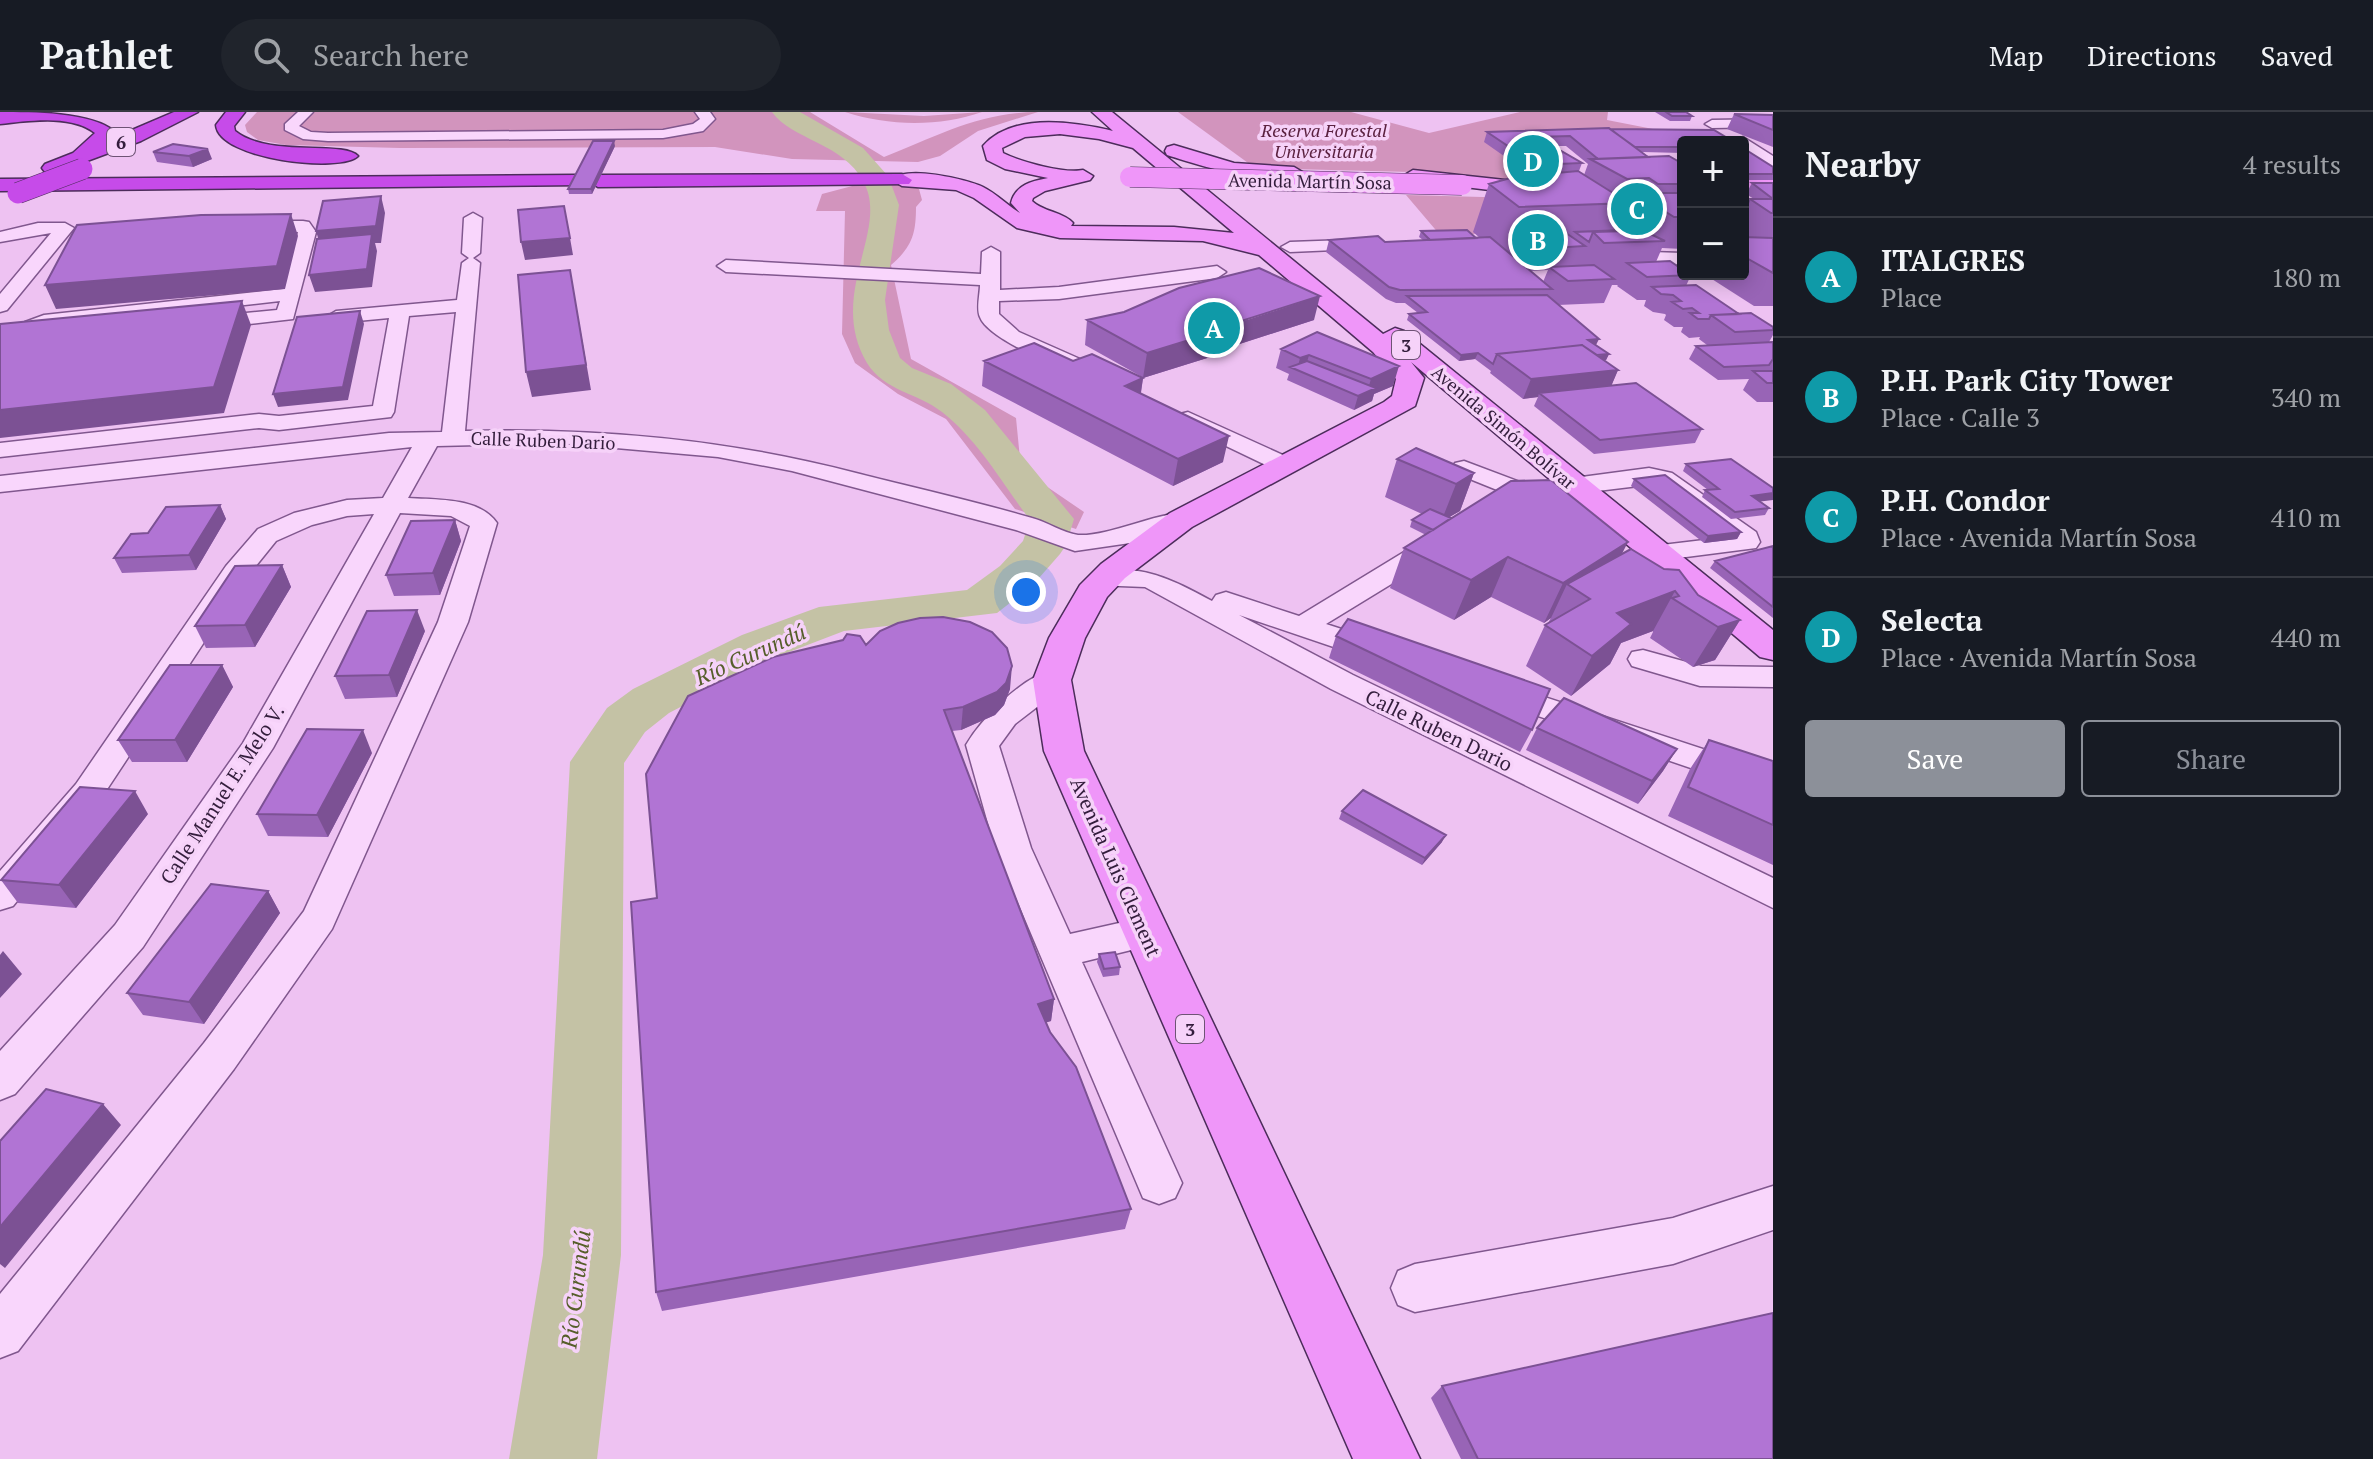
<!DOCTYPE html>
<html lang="en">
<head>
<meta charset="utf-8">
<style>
	body { margin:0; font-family:"PT Serif",serif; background:#20242c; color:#f1f3f6 }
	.controls { position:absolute; right:24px; top:24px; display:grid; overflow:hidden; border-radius:8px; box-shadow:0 4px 20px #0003 }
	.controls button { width:72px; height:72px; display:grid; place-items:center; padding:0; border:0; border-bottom:2px solid #363941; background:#171b24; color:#f1f3f6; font:40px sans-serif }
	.you { position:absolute; left:1026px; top:480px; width:28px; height:28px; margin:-20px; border:6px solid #fff; border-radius:50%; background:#1a73e8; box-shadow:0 0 0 12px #1a73e833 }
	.badge { display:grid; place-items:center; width:52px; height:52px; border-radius:50%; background:#8c9099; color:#fff; font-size:26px; font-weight:700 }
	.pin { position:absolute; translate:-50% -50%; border:4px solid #fff; box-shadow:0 2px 8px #0006 }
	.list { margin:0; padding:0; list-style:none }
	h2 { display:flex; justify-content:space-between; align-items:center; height:104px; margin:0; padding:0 32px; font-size:34px }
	h2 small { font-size:26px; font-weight:400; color:#9ea1a6 }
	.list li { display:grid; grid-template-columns:52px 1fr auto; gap:24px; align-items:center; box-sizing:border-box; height:120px; padding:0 32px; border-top:2px solid #363941 }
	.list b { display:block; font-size:30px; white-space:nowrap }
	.list p { margin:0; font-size:26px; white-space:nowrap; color:#9ea1a6 }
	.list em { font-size:26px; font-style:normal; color:#9ea1a6 }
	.actions { display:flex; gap:16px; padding:24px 32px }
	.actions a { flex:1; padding:18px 0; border:2px solid #8c9099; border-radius:8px; text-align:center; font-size:28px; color:#8c9099 }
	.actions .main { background:#8c9099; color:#fff }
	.icon { flex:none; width:44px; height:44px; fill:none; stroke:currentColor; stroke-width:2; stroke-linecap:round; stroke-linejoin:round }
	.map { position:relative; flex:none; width:1773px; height:1347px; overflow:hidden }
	header { display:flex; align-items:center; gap:48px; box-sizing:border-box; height:112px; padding:0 40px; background:#171b24; border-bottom:2px solid #363941 }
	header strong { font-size:38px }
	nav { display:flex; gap:44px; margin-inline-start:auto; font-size:28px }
	.search { width:560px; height:72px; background:#20242c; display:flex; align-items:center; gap:20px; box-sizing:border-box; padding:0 28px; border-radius:44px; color:#9ea1a6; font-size:30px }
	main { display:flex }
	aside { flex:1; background:#171b24 }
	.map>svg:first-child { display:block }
	.green { fill:#d294bd }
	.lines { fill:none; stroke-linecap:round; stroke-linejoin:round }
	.river { fill:#c4c2a5; fill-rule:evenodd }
	.minor-casing { stroke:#80578e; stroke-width:3 }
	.major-casing { stroke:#4c2c5b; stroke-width:3 }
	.highway-casing { stroke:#4c2c5b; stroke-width:3 }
	.minor { fill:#f9d6fc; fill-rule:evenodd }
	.major { fill:#ef96f9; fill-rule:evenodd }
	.highway { fill:#c64be9; fill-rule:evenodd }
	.major-bridge-casing { stroke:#4c2c5b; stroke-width:21; stroke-linecap:butt }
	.highway-bridge-casing { stroke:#4c2c5b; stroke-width:22; stroke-linecap:butt }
	.major-bridge { stroke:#ef96f9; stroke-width:20 }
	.highway-bridge { stroke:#c64be9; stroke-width:21 }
	.wall { fill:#9864b6; fill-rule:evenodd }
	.shaded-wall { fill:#7c5194 }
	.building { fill:#b174d4; stroke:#7c5194; stroke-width:2 }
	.labels { text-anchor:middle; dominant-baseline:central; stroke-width:7; stroke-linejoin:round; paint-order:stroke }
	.far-park-label { font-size:18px; font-style:italic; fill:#5b2140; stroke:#f6d2f9 }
	.shield { fill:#f6d2f9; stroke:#6e5375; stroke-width:2 }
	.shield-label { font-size:18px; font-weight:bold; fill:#331d3c }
	.far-street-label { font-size:18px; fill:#331d3c; stroke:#f6d2f9 }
	.street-label { font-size:20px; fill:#331d3c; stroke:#f6d2f9 }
	.water-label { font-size:22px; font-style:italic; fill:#565e2a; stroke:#f6d2f9 }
</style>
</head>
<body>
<header>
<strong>Pathlet</strong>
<div class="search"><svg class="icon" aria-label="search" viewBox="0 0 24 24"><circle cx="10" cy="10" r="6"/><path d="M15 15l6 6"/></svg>Search here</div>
<nav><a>Map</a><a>Directions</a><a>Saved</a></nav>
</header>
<main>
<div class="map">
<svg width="1773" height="1347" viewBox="0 0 1773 1347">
	<rect width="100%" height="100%" fill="#eec2f2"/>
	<path class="green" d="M257,0H810L884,45C937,24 980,0 1038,0L978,19L940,44L918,50L792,47L715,35L400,36L286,33L258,28L247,20L245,13Z
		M845,0L924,4L982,0C940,15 887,14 845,0Z
		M1178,0H1351L1429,21L1520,0H1608L1607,8L1653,17L1486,30L1542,70L1532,71L1412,60L1255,56Z
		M913,72L919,77L922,88L916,95C916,122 912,135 891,153L911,247L1016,306L1021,357L1084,400L1076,417L1015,397L946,307L898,282L855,251L842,222L845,99H816L822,82L856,73Z
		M1406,83L1521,86L1476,122L1440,123Z"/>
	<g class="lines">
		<path class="river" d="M772,0H800L863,36L888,64L899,93L885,188L889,218L900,246L912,256L951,272L985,298L1074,407L1066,433L1060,442L1032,474L997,501L844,519L776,545L669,601L645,620L624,651L621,1143L597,1347H509L543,1143L570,650L607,596L633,577L742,523L819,495L967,478L1000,454L1023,429L1030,408C1002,371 979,329 942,300C918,281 884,279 867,251C826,182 891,117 863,69C843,31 792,28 772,0Z"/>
		<g class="minor-casing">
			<path id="minor" d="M298,0H313L299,14L311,20L328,21L663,18L693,12L700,7L695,0H710L715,7L703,19L663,26L328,29L303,27L285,18V12Z
				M1773,7V15L1712,16L1705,12L1712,8Z
				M1743,25L1773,44V56L1743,37V30H1735Z
				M473,101L482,106L480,141L473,146L480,151L465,319C599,316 726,327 856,361C915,376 974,389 1032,406C1047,410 1063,421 1078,423C1110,425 1166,396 1190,402L1194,408L1190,414L1137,430L1075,439L1016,418L792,359L718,345L559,331L437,334L408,386C436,388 479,385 497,411L468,510L332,817L234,957L18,1239L0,1246V1182L204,931L304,799L438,510L470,414L451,404L400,401L273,636L143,835L15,982L0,988V939L115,813L243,631L374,402L347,404L312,413L276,429L247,465L100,688L13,794L0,798V759L76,672L226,454L258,417L294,401L347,388L383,386L412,335L0,380V364L389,321L442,320L456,200L409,204L394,300L391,305L279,318L259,316L0,345V331L259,302L279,304L373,294L389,206L336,211L326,205L336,199L457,188L462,151L469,146L462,141L464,106Z
				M250,109H303L309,110L316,120L293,207L205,217L195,211L205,205L277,198L280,189L48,215L39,220L48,222L51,226L41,232L23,229L18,220L25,210L44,203L283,177L298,120L244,118L241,114Z
				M38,111H65L74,116L7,198L0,200V182L51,121L0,130V120Z
				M1374,127L1380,128L1383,132L1380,136L1290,140L1281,135L1290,130Z
				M991,135L1000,140V178L1059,175L1217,154L1226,160L1217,166L1059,187L999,189V202L1019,220L1080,247L1083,252L1080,257L1072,258C1051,253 987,225 980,205C976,197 980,182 980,173L726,160L717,154L726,148L981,162L982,140Z
				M1651,140L1683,141V153L1644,150L1642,146L1644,142Z
				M1188,300L1294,348L1297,353L1294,358H1276L1180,312L1176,307L1180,302Z
				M1464,349L1533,375L1544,370L1649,356L1663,359L1672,361L1756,420L1760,430L1756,436L1655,449L1645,447L1641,441L1645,435L1729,425L1655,372L1548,385L1559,396L1555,401H1537L1517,386L1455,361L1452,356L1455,351Z
				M1437,424L1447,426L1450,432L1447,438L1326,512L1388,532L1392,539L1388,546L1377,548L1366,546L1239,503L1353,563L1773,766V796L1331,577L1145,475L1095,473L1091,467L1095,461C1140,450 1173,468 1212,489L1216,483L1226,480L1299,504L1427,426Z
				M1643,538L1701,554L1773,555V575L1700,574L1632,554L1628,547L1632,540Z
				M1052,558L1063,561L1067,568L1063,575L1015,612L999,634L1031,736L1070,822L1146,805L1160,809L1165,820L1160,831L1082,850L1182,1071L1175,1086L1159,1092L1143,1086L995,736L966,633C982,606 1021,566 1052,558Z
				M1499,570L1773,660V684L1488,587L1483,580L1488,573Z
				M1773,1074V1118L1673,1152L1415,1200L1398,1193L1391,1176L1398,1159L1415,1152L1673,1106Z"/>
		</g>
		<g class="major-casing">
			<path id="major" d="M1092,0H1112L1383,222L1395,216L1404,219L1773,518V548L1760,545L1411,250L1424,266L1415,294L1192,415L1125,466L1107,485L1085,526L1071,568L1084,639L1420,1347H1353L1044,639L1033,568L1049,526L1080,473L1101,452L1170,401L1384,290L1392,284L1396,267L1373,240L1259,143L1203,129L1060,126L1017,116L974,86L956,78L902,74L892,68C905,53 966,67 983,75C997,82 1007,93 1020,101L1011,91C1015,73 1032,69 1048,66L1005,57L987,48L983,34C1012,0 1075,10 1113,19ZM1060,22L1099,27L1133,36L1234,121L1174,115L1071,114L1073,111C1063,100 1044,100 1032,89L1033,86L1045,79L1090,68L1093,64L1083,58C1065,62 1021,50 1003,41L1002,36L1025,25Z
				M1174,33L1234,51L1294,55L1304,61C1285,81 1192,51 1167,43L1165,39L1167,35Z
				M1413,58L1523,70L1533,76L1523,82L1406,68L1403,64Z
				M1743,67L1773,68V80L1743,79Z"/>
		</g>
		<g class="highway-casing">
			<path id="highway" d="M0,0C33,0 91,0 114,19L111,27L174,0H198L141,29L52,62L45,60L42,56L45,52L73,41L95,21C71,2 28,9 0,12Z
				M226,0H245L234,14L235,19C268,46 343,28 358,44C342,61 219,48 216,13Z
				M902,62L912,68L909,72L598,75L588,69L598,63Z
				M576,63L586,69L583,73L0,79V67Z"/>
		</g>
		<use href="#minor" class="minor"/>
		<use href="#major" class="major"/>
		<use href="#highway" class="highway"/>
		<g class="major-bridge-casing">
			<path id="major-bridge" d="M1130,65L1462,73"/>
		</g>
		<g class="highway-bridge-casing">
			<path id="highway-bridge" d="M18,81L82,57"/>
		</g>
		<use href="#major-bridge" class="major-bridge"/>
		<use href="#highway-bridge" class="highway-bridge"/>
	</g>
	<path class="wall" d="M1655,0H1686L1692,4L1690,9H1670Z
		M1734,2L1773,3V35L1727,17Z
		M1610,17L1683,30V41L1642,40L1648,45L1683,52V137L1662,136L1656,150L1691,163L1686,174L1739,202L1773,215V223L1769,230H1773V290H1757L1743,278L1749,267L1718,268L1689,247L1696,234L1707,233L1699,227L1700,225L1689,226L1681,220L1683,215H1674L1664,208L1666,203L1665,202L1653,200L1644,194L1646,188H1637L1617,174L1618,173H1612L1604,191L1558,193L1595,233L1609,242L1606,248H1604L1618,258L1611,274L1702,317L1695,331L1594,342L1534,294L1538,285L1523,287L1490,261L1491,259L1475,247L1459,249L1407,208L1409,202L1418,201L1405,191H1396L1386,187L1326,140L1329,128L1385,130L1423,128L1419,125L1421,119L1480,126L1473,120L1489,72L1531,63L1484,30L1487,20ZM1554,34H1566L1588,52L1584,63L1579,59L1582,51ZM1622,106H1626L1624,111L1634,118H1617ZM1548,158L1543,170L1530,159Z
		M615,34L592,82H569L568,77Z
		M1743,36L1773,55V68H1743Z
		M153,40L212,47L193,55L157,50Z
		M1752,71H1773V194H1754L1704,162H1743V125H1746L1743,123V85L1748,88L1754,87L1746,82Z
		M1087,208H1314L1221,238L1220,242L1143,266L1141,281L1223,350L1173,374L982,274L984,249H1073L1142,265L1085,233Z
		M1317,220L1393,274L1374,282L1372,289L1354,298L1287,268L1289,262L1276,256L1281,237Z
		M1397,347L1474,361L1460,399L1449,405L1621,443L1698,483L1740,508L1715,548L1693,555L1650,526L1653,520V519L1621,531L1610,552L1571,584L1526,554L1545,513L1548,511L1551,506L1544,511L1491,485L1454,508L1390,476L1404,436L1426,423L1410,415L1412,408L1422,402L1385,385Z
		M1686,352L1760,389L1769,396L1765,403L1731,407L1702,385L1705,378H1708L1683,359Z
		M1634,367L1741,420L1737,427L1704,431L1631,374Z
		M220,393L226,407L196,458L122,461L114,446L148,421Z
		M455,408L461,429L440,483L394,484L386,463Z
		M1773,434V506L1710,456L1715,449Z
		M282,453L291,475L255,535L206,536L195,514Z
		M425,519L397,585L345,587L335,564Z
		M1336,524L1532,618L1520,640L1329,546Z
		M866,533L1010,577L1004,593L995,603L961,618L952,619L1054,887L1051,909L1046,910L1131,1097L1125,1117L662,1199L656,1180L657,786Z
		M222,553L233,575L187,650H132L118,628Z
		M1537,616L1677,637L1663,659L1638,692L1526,638Z
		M1709,628L1773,649V753L1668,704L1690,657Z
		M372,641L328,725L268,724L257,702Z
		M1342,699L1442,730L1422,753L1339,707Z
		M148,702L76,796L18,791L1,768Z
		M268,779L280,801L204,912L143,903L127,881Z
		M1099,842L1120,855L1119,863L1103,865L1097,850Z
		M1442,1274L1773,1347H1461L1431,1286Z"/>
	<path class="shaded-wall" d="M614,29L615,34L592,82L591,77Z
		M208,37L212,47L193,55L189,44Z
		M381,84L385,101L381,131H375L377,139L372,175L315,180L309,163L321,136L316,119Z
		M291,102L298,124L285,177L56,197L45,173Z
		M570,126L573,143L525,148L521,130Z
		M570,158L591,278L532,285L526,260Z
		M1320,184L1314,208L1221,238L1220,242L1143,266L1147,241Z
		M242,189L251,213L224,301L0,326V298Z
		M360,199L364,212L348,288L278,295L273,282Z
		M1599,227L1596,233L1585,234L1588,228Z
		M1478,241L1475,247L1459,249L1461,243Z
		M1609,242L1606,248L1519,258Z
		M1309,243L1304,261L1297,258L1300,246Z
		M1399,254L1393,274L1374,282L1372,289L1354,298L1358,284L1367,280L1371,267Z
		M1618,258L1610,277L1539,281L1538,285L1523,287L1531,267Z
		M1143,266L1139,292L1125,274Z
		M1229,324L1223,350L1173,374L1178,347Z
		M1474,361L1460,399L1441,410L1456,372Z
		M1773,381V388L1748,391L1752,384Z
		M220,393L226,407L196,458L189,443Z
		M455,408L461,429L440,483L433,461Z
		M1741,420L1737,427L1704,431L1708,424Z
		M1628,430L1608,469L1567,472L1551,506L1544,511L1563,471Z
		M1508,445L1491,485L1454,508L1471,468Z
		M282,453L291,475L255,535L245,513Z
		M1675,479L1653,519L1621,531L1610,552L1571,584L1592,544L1617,501Z
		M417,498L425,519L397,585L389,563Z
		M1740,508L1715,548L1693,555L1718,515Z
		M222,553L233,575L187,650L175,628Z
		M1012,554L1010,577L1004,593L995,603L961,618L963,595Z
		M363,618L372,641L328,725L317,703Z
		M1677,637L1663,659L1638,692L1652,669Z
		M135,679L148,702L76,796L59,773Z
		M1446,723L1442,730L1422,753L1425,746Z
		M268,779L280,801L204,912L189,890Z
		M3,839L22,862L0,886V843Z
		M1054,887L1051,909L1035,914L1038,892Z
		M103,992L121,1013L5,1156L0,1152V1115Z"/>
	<path class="building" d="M1666,0H1686L1692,4H1672Z
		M1734,2L1773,3V18Z
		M1609,16L1648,45L1598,47L1570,24L1537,25L1582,51L1536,53L1487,20Z
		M1610,17L1714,18L1734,30H1683V35H1635Z
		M593,29H614L591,77H568Z
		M173,32L208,37L189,44L153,40Z
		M1743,36L1773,55V62H1743Z
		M1669,44L1683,52V72H1658L1649,66L1627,67L1590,47Z
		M1578,59L1629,91L1519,95L1489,72L1514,65Z
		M1752,71H1773V87Z
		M1636,81H1683V105H1674Z
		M381,84L376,114L316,119L323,89Z
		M1743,85L1749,89L1744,102H1743Z
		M1750,87H1773V101H1771Z
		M564,94L570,126L521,130L518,98Z
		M291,102L277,154L45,173L77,113L201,103Z
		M1467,118L1476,126L1430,128L1421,119Z
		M1624,118L1625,119L1593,120L1589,130L1575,120Z
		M1642,118L1665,129L1604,131L1593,120Z
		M1566,121L1585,134L1535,137L1516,123Z
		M372,122L367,157L309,163L317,127Z
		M1378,124L1385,130L1490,125L1552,177L1400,178L1389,175L1329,128Z
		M1743,125L1773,126V161L1743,144Z
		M1670,149L1683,158V162L1691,163L1647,165L1627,151Z
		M1594,153L1614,167L1568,169L1549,155Z
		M1259,156L1320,184L1222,215L1225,217L1147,241L1087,208L1124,200L1179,176Z
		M570,158L586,253L526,260L518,163Z
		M1696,173L1739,202L1711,203L1709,207H1698L1690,201H1699L1692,196L1683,197L1672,190L1681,189L1673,183L1661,182L1652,175Z
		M1547,183L1599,227L1588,228L1609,242L1597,243L1582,233L1497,242L1493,252L1478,241L1461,243L1409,202L1427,200L1407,184Z
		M242,189L214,275L0,298V212Z
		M360,199L343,275L273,282L297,205Z
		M1751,201L1773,215V218L1735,220L1711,203Z
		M1317,220L1399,254L1371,267L1309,243L1300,246L1281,237Z
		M1773,230V247L1769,253L1724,255L1696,234Z
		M1034,231L1073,249L1092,242L1143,266L1125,274L1229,324L1178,347L984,249Z
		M1582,233L1618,258L1531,267L1497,242Z
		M1307,249L1376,276L1358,284L1290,255Z
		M1753,259H1773V271H1767Z
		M1636,271L1702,317L1600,328L1539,281Z
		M1416,336L1474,361L1456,372L1397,347Z
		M1731,347L1773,376V381L1752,384L1769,396L1735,400L1705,378L1719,377L1686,352Z
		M1665,363L1741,420L1708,424L1634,367Z
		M1551,368L1628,430L1563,471L1508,445L1471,468L1404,436L1511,369Z
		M220,393L189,443L114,446L131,422L148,421L166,395Z
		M1430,397L1451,406L1433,418L1412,408Z
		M455,408L433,461L386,463L411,409Z
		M1773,434V495L1715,449Z
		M1631,437L1664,457L1679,458L1698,483L1740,508L1718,515L1672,486L1679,484L1675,479L1617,501L1631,512L1592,544L1545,513L1590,487L1567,472Z
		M282,453L245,513L195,514L235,454Z
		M417,498L389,563L335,564L367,499Z
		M943,505L970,510L992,520L1007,536L1012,554L1006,571L997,580L963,595L944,598L1054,887L1038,892L1050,920L1076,955L1131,1097L656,1180L631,790L657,786L646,662L688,584L773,545L843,528L847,522L860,524L866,533L880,519L898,511L920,506Z
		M1348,507L1550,577L1532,618L1336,524Z
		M170,553H222L175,628H118Z
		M1564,586L1677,637L1652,669L1537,616Z
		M307,617L363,618L317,703L257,702Z
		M1709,628L1773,649V713L1688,675Z
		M80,675L135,679L59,773L1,768Z
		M1363,678L1446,723L1425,746L1342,699Z
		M211,772L268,779L189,890L127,881Z
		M1115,840L1120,855L1104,857L1099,842Z
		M46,977L103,992L0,1115V1029Z
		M1773,1201V1347H1478L1442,1274Z"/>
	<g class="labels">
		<g class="far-park-label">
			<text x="1324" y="18">Reserva Forestal<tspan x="1324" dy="21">Universitaria</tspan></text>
		</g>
		<g class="shield">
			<rect x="107" y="16" width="28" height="28" rx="6"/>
			<rect x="1392" y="219" width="28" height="28" rx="6"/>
			<rect x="1176" y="903" width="28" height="28" rx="6"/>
		</g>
		<g class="shield-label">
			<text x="121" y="30">6</text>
			<text x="1406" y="233">3</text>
			<text x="1190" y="917">3</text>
		</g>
		<g class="far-street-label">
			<text transform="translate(1310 69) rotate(1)">Avenida Martín Sosa</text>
			<text transform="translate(1504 315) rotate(40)">Avenida Simón Bolívar</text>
			<text transform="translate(543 328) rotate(2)">Calle Ruben Dario</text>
		</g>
		<g class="street-label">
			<text transform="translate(1439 618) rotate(26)">Calle Ruben Dario</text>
			<text transform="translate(222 682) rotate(-57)">Calle Manuel E. Melo V.</text>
			<text transform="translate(1116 755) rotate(66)">Avenida Luis Clement</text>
		</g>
		<g class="water-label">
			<text transform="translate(750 542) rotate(-24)">Río Curundú</text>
			<text transform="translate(575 1177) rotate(-83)">Río Curundú</text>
		</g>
	</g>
</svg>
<div class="controls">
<button>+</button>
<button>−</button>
</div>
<div class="you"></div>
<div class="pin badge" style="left:1214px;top:216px;background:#0f9aa8">A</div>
<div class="pin badge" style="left:1538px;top:128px;background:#0f9aa8">B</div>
<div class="pin badge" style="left:1637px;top:97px;background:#0f9aa8">C</div>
<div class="pin badge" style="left:1533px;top:49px;background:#0f9aa8">D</div>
</div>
<aside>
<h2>Nearby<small>4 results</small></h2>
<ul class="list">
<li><span class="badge" style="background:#0f9aa8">A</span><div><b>ITALGRES</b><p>Place</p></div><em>180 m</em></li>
<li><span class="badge" style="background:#0f9aa8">B</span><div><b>P.H. Park City Tower</b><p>Place · Calle 3</p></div><em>340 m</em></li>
<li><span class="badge" style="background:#0f9aa8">C</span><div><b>P.H. Condor</b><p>Place · Avenida Martín Sosa</p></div><em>410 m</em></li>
<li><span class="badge" style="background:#0f9aa8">D</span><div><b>Selecta</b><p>Place · Avenida Martín Sosa</p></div><em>440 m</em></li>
</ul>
<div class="actions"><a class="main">Save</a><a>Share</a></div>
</aside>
</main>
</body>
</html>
